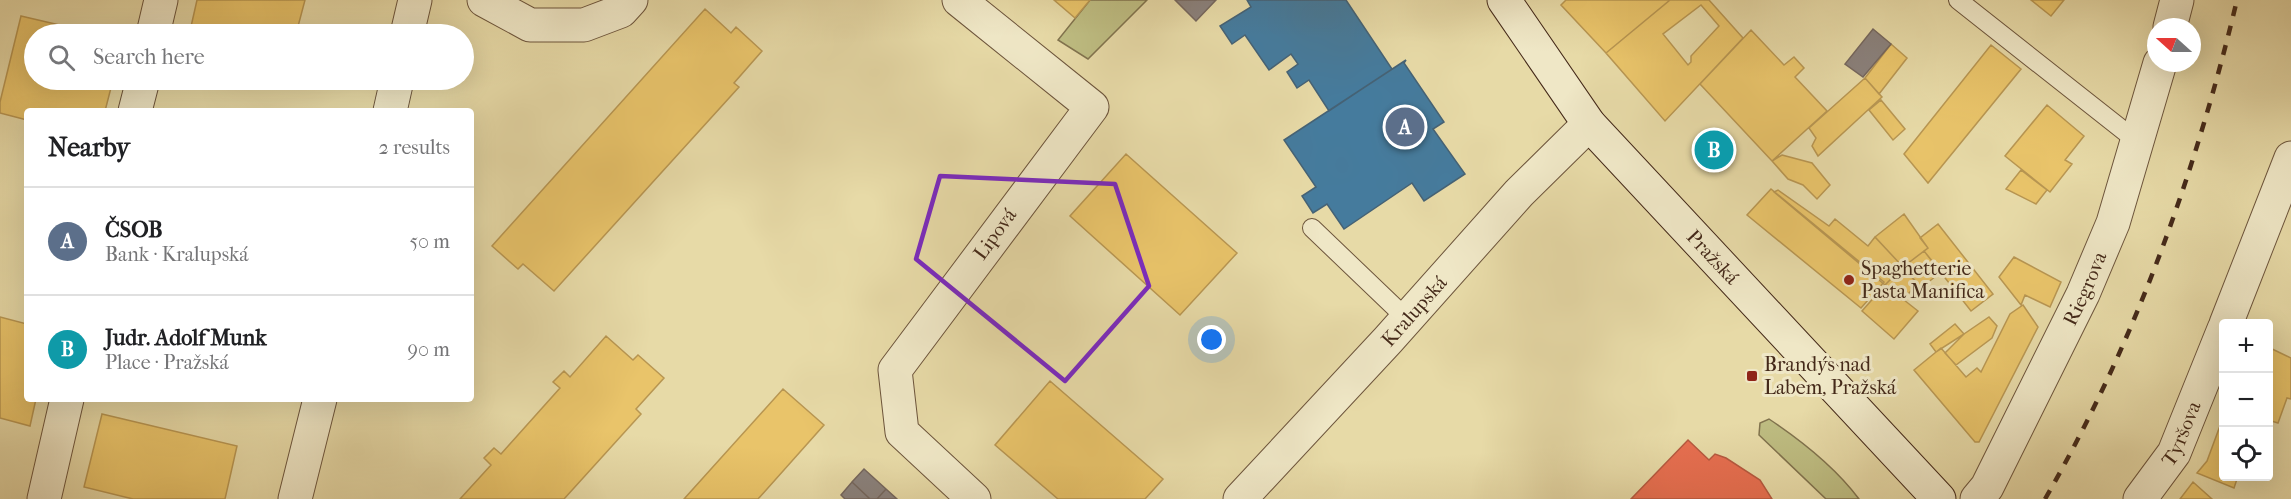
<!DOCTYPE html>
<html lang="en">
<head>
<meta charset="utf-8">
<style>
	body { margin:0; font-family:"IM FELL French Canon",serif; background:#f2f2f2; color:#202124 }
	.controls { position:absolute; right:18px; bottom:18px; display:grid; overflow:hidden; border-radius:6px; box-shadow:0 6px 24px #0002 }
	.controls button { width:54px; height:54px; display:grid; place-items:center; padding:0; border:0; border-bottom:2px solid #e0e0e0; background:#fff; color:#202124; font:30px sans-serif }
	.compass { position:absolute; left:2147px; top:18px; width:54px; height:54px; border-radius:50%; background:#fff; box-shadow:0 6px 24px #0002; rotate:291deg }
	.you { position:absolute; left:1212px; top:340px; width:21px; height:21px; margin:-15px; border:4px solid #fff; border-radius:50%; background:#1a73e8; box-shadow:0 0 0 9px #1a73e833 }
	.badge { display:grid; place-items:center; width:39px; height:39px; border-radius:50%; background:#8f2418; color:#fff; font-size:20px; font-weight:700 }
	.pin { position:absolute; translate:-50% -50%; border:3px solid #fff; box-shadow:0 2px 6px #0006 }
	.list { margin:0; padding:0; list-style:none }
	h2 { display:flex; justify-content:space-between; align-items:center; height:78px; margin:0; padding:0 24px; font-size:26px }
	h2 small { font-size:20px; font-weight:400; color:#757577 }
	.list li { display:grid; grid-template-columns:39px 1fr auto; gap:18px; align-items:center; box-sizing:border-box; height:108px; padding:0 24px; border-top:2px solid #e0e0e0 }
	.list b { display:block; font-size:22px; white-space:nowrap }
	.list p { margin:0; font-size:20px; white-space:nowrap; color:#757577 }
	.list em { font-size:20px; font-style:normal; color:#757577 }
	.icon { flex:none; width:33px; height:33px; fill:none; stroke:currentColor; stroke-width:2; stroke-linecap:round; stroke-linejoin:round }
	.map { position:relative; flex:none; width:2291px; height:499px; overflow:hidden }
	.search { position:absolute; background:#fff; box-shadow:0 6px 24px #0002; left:24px; top:24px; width:450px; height:66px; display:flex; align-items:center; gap:15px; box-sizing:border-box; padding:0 21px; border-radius:33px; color:#757577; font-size:22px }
	.panel { position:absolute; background:#fff; box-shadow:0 6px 24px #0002; left:24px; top:108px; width:450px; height:294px; border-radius:6px }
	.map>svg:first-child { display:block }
	.green { fill:#bebd82; stroke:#81734e; stroke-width:1.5 }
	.homes { fill:#e9c46a; stroke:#b89652; stroke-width:1.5; fill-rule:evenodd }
	.shops { fill:#e76f51; stroke:#b65a40; stroke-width:1.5 }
	.public { fill:#457b9d; stroke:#456275; stroke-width:1.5 }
	.industry { fill:#8a817c; stroke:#75675e; stroke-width:1.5 }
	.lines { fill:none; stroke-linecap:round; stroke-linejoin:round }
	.lane-casing { stroke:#6d553c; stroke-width:20 }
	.street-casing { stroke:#6d553c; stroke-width:35 }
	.secondary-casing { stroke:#442919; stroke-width:35 }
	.lane { stroke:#efe7c6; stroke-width:18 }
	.street { stroke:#efe7c6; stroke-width:33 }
	.secondary { stroke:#efe7c6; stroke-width:33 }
	.rail { stroke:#442919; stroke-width:4.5; stroke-dasharray:10 10; stroke-linecap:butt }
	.marked { fill:none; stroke:#7b2cbf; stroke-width:4.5; stroke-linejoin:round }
	.poi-dot { fill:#8f2418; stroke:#efe7c6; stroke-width:2 }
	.labels { text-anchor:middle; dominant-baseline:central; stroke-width:6; stroke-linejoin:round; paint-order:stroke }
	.street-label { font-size:20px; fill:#442919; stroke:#efe7c6 }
	.poi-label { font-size:20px; fill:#442919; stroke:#efe7c6; text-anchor:start }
</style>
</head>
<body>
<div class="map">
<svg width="2291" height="499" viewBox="0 0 2291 499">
	<rect width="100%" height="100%" fill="#e7daa7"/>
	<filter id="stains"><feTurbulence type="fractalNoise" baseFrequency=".00333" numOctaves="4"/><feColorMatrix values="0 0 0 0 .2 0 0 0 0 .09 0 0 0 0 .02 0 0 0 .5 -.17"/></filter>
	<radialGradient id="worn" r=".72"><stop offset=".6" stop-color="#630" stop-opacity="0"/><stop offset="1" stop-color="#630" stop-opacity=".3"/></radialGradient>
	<path class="green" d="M1090,0H1147L1088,59L1058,40Z
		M1769,419C1802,441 1835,467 1859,499H1826L1759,435L1760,423Z"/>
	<path class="homes" d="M197,0H305L296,34H206L190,31Z
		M1054,0H1090L1075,18Z
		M1566,0H1670L1606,53L1561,5Z
		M1670,0H1709L1743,38L1665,121L1606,53ZM1701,5L1719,26L1691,56V62L1688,65L1663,34Z
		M2031,0H2064L2051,16Z
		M705,9L731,33L736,27L762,51L734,83L739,87L554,291L523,264L518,269L492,246Z
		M21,16L98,34H34V80H113L105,111H27V120L0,113V102Z
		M1751,30L1784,65L1794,57L1804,68L1795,77L1827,111L1772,161L1700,84Z
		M1891,44L1907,58L1879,94L1865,78Z
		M1991,45L2021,69L1928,183L1904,154Z
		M1865,78L1882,97L1818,156L1812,146L1816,138L1809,128Z
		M1881,100L1905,129L1893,140L1869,110Z
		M2047,105L2084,136L2065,160L2072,164L2050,192L2005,156Z
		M1126,154L1237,253L1180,315L1070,216Z
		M1782,155L1812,163L1830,185L1817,199L1803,185L1788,179L1772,161Z
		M2021,170L2047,190L2036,204L2006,189Z
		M1771,189L1884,282L1861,308L1747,215Z
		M1778,190L1829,226L1835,219L1868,246L1875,237L1903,267L1885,285L1774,192Z
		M1904,214L1928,248L1903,267L1875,237Z
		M1938,224L1993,294L1971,311L1924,251L1928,248L1920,238Z
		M1924,251L1941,272L1921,288L1903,267Z
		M2014,257L2061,282L2050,307L2025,295L2021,305L1999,277Z
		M1903,267L1918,284L1903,299L1885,285Z
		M1885,285L1918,311L1894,339L1862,311Z
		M2023,305L2038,327L1979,442H1975L1914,370L1941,348L1966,377L1977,368L1981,372L2010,314Z
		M0,317L27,324V399H36L30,426L0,418Z
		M1989,317L1997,326L1992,338L1956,365L1945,353L1964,334Z
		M1955,324L1964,334L1936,352L1930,344Z
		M606,336L633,360L638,355L664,378L636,409L641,414L564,499H460L491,465L484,458L494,448L501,454L560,388L553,382L564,371L570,377Z
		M2268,347L2291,358V399L2287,398L2278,423L2268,420Z
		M1050,381L1163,479L1145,499H1058L995,445Z
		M783,389L824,425L758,499H684Z
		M102,414L237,446L225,499H133L84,487Z
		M2224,415V476H2238L2234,488L2197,473L2207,461Z
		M2193,482L2212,499H2180Z"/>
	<path class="shops" d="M1688,440L1709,460L1715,454L1726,458L1760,480L1772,499H1631Z"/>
	<path class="public" d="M1247,0H1346L1392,69L1329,111L1309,80L1297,88L1287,72L1298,64L1291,54L1269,70L1245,35L1232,44L1220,26L1251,7Z
		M1406,60L1404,63L1444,122L1433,129L1465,174L1424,201L1412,183L1344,229L1327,204L1313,213L1302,196L1316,187L1284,140Z"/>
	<path class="industry" d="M1175,0H1216L1196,21Z
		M1873,29L1891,44L1863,77L1845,64Z
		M864,469L886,489L877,499H870L852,482Z
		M852,482L870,499H845L841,495Z
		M886,489L897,499H877Z"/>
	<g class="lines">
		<g class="lane-casing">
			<path id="lane" d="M1958,0L2138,142
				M1312,228L1407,319"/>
		</g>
		<g class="street-casing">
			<g id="street">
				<path d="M484,0L530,25H584L621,11L631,0"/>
				<path d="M959,0L1092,107L895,370L902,432L974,499"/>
				<path d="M2170,27L2177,0"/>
				<path d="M153,34L161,0"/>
				<path d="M407,34L415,0"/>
				<path d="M135,111L143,80"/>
				<path d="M390,111L397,80"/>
				<path d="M2226,324L2291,158"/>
				<path d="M44,499L67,399"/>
				<path d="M295,499L320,399"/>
				<path id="s1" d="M1240,499L1388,340L1519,193L1589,124"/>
				<path id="s2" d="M1977,499L1987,487L2083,294L2113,223L2160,63"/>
				<path id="s3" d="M2140,499L2174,453L2224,329"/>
			</g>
		</g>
		<g class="secondary-casing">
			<g id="secondary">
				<path id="s4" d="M1504,0L1589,124L1939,499"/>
			</g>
		</g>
		<use href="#lane" class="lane"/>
		<use href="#street" class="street"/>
		<use href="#secondary" class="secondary"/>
		<path class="rail" d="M2045,499C2135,343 2195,175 2237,0"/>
	</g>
	<path class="marked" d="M940,176L1115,184L1149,286L1065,381L916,259Z"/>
	<g class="poi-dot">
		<circle cx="1849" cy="280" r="6"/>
		<rect x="1746" y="370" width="12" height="12" rx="3"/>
	</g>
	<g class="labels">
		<g class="street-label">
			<text transform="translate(995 234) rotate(-54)">Lipová</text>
			<text stroke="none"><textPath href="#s4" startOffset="332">Pražská</textPath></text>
			<text stroke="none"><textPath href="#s2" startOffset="237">Riegrova</textPath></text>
			<text stroke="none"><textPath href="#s1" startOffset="256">Kralupská</textPath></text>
			<text stroke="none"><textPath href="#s3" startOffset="78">Tyršova</textPath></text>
		</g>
		<g class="poi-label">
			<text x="1861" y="268">Spaghetterie<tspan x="1861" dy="23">Pasta Manifica</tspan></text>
			<text x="1764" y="364">Brandýs nad<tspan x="1764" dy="23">Labem, Pražská</tspan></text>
		</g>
	</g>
	<rect width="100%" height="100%" filter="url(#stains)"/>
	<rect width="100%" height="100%" fill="url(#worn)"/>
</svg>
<div class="controls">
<button>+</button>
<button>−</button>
<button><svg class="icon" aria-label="locate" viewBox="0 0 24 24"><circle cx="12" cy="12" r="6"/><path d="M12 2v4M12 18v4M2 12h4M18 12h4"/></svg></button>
</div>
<svg class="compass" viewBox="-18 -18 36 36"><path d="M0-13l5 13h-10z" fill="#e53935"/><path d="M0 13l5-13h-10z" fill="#757577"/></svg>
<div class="you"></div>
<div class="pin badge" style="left:1405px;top:127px;background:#5c6f8a">A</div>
<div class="pin badge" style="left:1714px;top:150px;background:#0f9aa8">B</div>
<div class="search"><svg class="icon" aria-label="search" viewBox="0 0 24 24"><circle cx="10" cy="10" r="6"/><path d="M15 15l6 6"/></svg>Search here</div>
<section class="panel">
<h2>Nearby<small>2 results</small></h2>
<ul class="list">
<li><span class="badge" style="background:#5c6f8a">A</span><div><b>ČSOB</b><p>Bank · Kralupská</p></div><em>50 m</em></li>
<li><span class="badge" style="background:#0f9aa8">B</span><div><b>Judr. Adolf Munk</b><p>Place · Pražská</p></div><em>90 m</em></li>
</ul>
</section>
</div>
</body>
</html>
